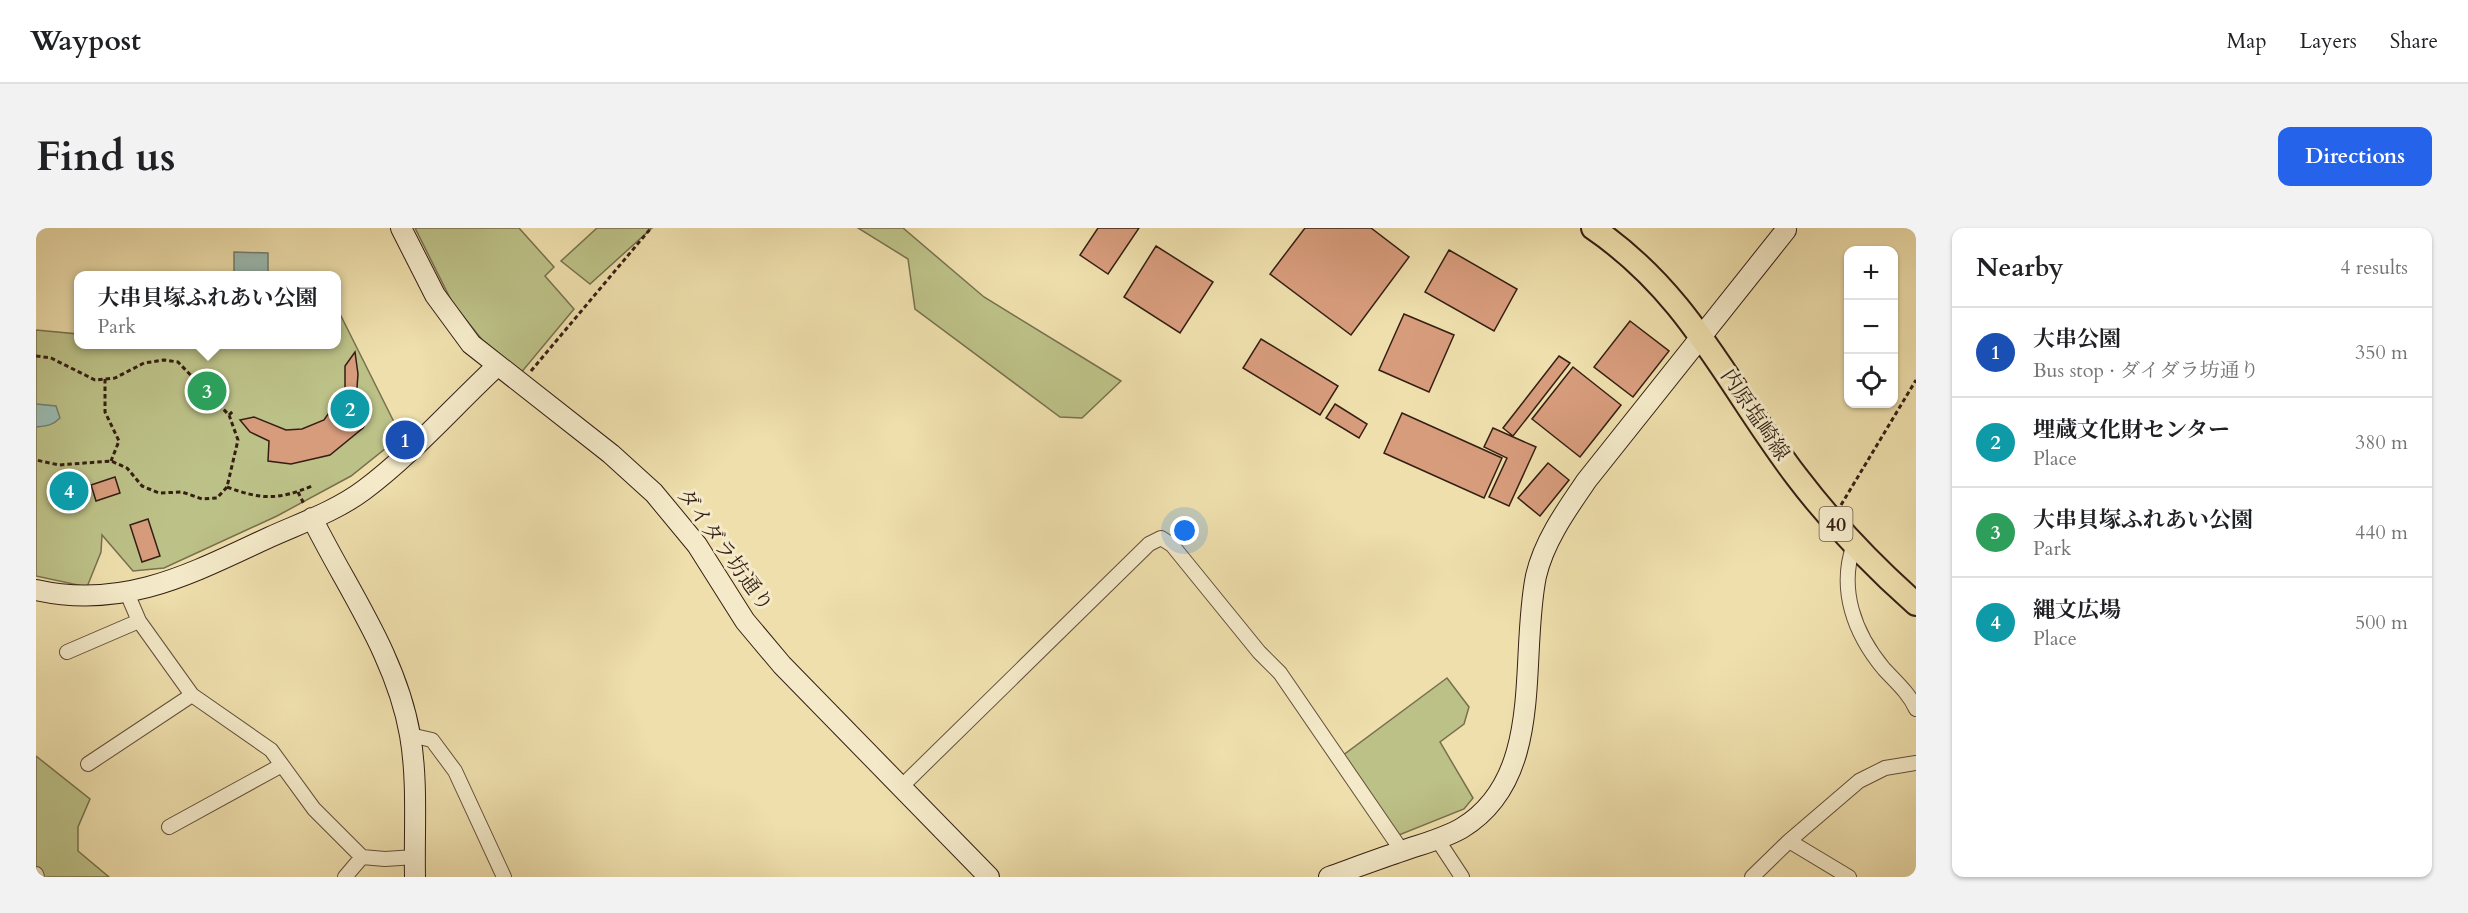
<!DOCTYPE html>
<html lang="en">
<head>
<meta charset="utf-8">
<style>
	body { margin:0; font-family:Cardo,"Noto Serif JP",serif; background:#f2f2f2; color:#202124 }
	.controls { position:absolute; right:18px; top:18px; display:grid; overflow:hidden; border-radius:12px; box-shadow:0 2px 4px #0004 }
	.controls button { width:54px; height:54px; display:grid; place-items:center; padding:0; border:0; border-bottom:2px solid #e0e0e0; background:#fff; color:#202124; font:30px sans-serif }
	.you { position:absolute; left:1149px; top:303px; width:21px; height:21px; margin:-15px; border:4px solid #fff; border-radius:50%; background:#1a73e8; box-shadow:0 0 0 9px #1a73e833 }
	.badge { display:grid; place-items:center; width:39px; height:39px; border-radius:50%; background:#2563eb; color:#fff; font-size:20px; font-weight:700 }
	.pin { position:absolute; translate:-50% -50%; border:3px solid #fff; box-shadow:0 2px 6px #0006 }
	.popup { position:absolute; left:38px; top:43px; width:267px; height:78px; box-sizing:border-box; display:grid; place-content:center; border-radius:12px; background:#fff; filter:drop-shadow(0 2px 4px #0005); font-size:20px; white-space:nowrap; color:#757577 }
	.popup b { font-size:22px; color:#202124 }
	.popup::after { content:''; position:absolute; left:50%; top:100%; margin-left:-12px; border:12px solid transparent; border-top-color:#fff }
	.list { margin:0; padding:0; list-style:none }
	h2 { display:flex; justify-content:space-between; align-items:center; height:78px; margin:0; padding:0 24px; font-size:26px }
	h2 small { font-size:20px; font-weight:400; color:#757577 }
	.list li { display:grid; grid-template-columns:39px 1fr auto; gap:18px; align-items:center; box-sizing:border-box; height:90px; padding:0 24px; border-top:2px solid #e0e0e0 }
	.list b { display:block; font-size:22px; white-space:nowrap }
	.list p { margin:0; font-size:20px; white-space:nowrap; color:#757577 }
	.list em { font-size:20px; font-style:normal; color:#757577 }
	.icon { flex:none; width:33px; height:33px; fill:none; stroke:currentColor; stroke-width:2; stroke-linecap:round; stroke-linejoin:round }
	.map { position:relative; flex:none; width:1880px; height:649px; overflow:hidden; border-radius:12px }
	header { display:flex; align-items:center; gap:36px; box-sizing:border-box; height:84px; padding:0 30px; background:#fff; border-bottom:2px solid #e0e0e0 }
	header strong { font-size:28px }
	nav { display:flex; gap:33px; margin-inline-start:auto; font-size:21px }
	.intro { display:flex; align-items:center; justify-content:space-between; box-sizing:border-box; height:144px; padding:0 36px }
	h1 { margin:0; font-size:42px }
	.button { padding:15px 27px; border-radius:12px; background:#2563eb; color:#fff; font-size:21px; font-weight:700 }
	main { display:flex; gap:36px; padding:0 36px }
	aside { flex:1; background:#fff; border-radius:12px; box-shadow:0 2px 4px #0004 }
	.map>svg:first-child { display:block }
	.green { fill:#bcc187; stroke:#78704e; stroke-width:1.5 }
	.water { fill:#9bbbb1; stroke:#727d72; stroke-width:1.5 }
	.building { fill:#d79c7c; stroke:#351f14; stroke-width:1.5 }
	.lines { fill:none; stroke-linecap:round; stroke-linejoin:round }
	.street-casing { stroke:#634f3a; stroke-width:16 }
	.secondary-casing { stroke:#351f14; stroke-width:22 }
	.primary-casing { stroke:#351f14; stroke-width:26 }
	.path { stroke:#351f14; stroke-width:3; stroke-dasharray:4.5 3; stroke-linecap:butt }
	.street { stroke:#f4eac9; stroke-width:14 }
	.secondary { stroke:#f4eac9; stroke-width:20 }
	.primary { stroke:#eedfac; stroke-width:22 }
	.labels { text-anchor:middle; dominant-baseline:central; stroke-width:6; stroke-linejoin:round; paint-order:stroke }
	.shield { fill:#f4eac9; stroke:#6e5c4a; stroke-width:1.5 }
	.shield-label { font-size:20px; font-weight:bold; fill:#351f14 }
	.street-label { font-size:21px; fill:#351f14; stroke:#f4eac9 }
</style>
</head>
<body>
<header>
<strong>Waypost</strong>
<nav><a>Map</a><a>Layers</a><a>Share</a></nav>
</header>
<div class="intro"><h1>Find us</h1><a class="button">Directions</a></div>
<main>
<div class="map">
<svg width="1880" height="649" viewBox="0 0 1880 649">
	<rect width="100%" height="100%" fill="#eedfac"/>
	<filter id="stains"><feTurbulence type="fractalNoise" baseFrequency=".00333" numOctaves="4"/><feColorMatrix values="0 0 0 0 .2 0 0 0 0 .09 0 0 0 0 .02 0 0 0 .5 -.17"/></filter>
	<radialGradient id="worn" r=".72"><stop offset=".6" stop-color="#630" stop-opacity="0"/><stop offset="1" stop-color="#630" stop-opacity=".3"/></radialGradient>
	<path class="green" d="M379,0H483L518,39L509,48L538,81L484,146L447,113L416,74Z
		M561,0H616L554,56L525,33Z
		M822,0H867L948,69L1085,153L1046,190L1024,189L879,81L872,31Z
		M300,84L304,86L365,208L315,248L241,288L128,340L97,343L66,307L65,324L51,359L0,348V102L42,106V116H300Z
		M1411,450L1433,479L1428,496L1404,514L1437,570L1428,581L1363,607L1356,605L1306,528Z
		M0,528L54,571L42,599V623L73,649H0Z"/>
	<path class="water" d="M198,24L232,25V47H198Z
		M0,176L20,178L24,190C16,198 10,198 0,199Z"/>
	<path class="building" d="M1062,0H1103L1072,46L1044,27Z
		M1269,0H1335L1373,29L1315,107L1234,46Z
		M1120,18L1177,54L1144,105L1088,69Z
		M1413,22L1481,61L1458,103L1389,64Z
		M1368,86L1418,107L1393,164L1343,142Z
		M1594,93L1633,123L1597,169L1558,139Z
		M1225,111L1302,158L1284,187L1207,140Z
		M319,124L322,146L320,173L335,185L327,200L294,227L255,236L232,233L233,213L214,204L204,192L218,189L250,202L266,201L288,192L309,162V138Z
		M1523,128L1534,135L1477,208L1467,200Z
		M1537,139L1585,177L1544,229L1496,191Z
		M1299,176L1331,196L1323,210L1290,190Z
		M1366,185L1466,230L1448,270L1348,225Z
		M1457,200L1500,219L1473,278L1453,269L1471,230L1448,219Z
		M1512,235L1533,252L1504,288L1482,270Z
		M79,249L84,265L60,273L55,257Z
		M32,252L41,256L43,269L38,276L30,275L25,270L24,258L26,253Z
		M112,291L124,328L106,334L94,297Z"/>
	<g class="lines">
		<g class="street-casing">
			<path id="street" d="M1818,316C1802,361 1818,405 1848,441C1860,454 1873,465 1880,481
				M91,365L103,393L156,467L235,522L278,581L326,629L349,631L379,629
				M31,424L103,393
				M374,507L396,512L419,543L468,649
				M52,536L156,467
				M865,559L1113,316L1125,310L1136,317L1223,424L1244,445L1366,623
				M133,599L246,537
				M1401,611L1426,649
				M1753,613L1813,649
				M0,646L1,649
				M309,649L326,629
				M1716,649L1753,613L1823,553L1849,540L1880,535"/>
		</g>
		<g class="secondary-casing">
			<path id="secondary" d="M365,0L399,67L435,116L575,226L618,265L661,317L709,393L746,437L953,649
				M276,290C311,361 360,427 374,507C382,553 378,602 379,649
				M0,362C89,382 156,345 234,309C265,295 300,283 328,262C376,226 417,179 461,138
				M1293,649C1318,640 1342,631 1366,623C1386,616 1407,611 1426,600C1510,549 1483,431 1500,348C1508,313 1531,281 1551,252L1750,2"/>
		</g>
		<g class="primary-casing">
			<path id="primary" d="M1557,0C1655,67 1692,159 1761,249C1796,295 1837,338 1880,376"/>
		</g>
		<path class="path" d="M0,128L15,130L59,152L79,150L108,135L128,132L142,134L193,187L202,212L191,259L181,270L166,271L146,264L123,265L106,258L91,240L75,233L23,237L0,232
			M495,143L615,0
			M69,151V184L83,213L75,233
			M193,187L198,182
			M191,259C226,272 242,272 276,258
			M262,264L268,276
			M1805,277L1880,152"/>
		<use href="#street" class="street"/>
		<use href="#secondary" class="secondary"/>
		<use href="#primary" class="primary"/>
	</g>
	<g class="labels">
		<rect class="shield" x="1783.5" y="279" width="33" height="34" rx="4.5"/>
		<g class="shield-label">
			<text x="1800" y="296">40</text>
		</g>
		<g class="street-label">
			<text transform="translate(1719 187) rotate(56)">内原塩崎線</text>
			<text transform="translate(689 322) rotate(54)">ダイダラ坊通り</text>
		</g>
	</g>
	<rect width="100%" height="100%" filter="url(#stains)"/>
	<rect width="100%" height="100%" fill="url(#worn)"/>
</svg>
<div class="controls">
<button>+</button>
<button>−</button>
<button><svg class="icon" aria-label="locate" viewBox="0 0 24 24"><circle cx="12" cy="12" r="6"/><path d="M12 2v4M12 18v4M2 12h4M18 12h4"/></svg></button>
</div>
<div class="you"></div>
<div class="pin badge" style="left:369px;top:212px;background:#1a4fb4">1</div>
<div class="pin badge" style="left:314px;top:181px;background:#0f9aa8">2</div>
<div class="pin badge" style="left:171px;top:163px;background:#2e9e5b">3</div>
<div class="popup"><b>大串貝塚ふれあい公園</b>Park</div>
<div class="pin badge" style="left:33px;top:263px;background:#0f9aa8">4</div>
</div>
<aside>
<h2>Nearby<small>4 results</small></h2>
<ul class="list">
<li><span class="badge" style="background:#1a4fb4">1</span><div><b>大串公園</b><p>Bus stop · ダイダラ坊通り</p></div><em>350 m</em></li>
<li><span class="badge" style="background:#0f9aa8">2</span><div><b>埋蔵文化財センター</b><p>Place</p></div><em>380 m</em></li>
<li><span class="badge" style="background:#2e9e5b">3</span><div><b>大串貝塚ふれあい公園</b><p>Park</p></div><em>440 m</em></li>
<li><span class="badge" style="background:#0f9aa8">4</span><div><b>縄文広場</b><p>Place</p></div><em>500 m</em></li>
</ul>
</aside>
</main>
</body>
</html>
